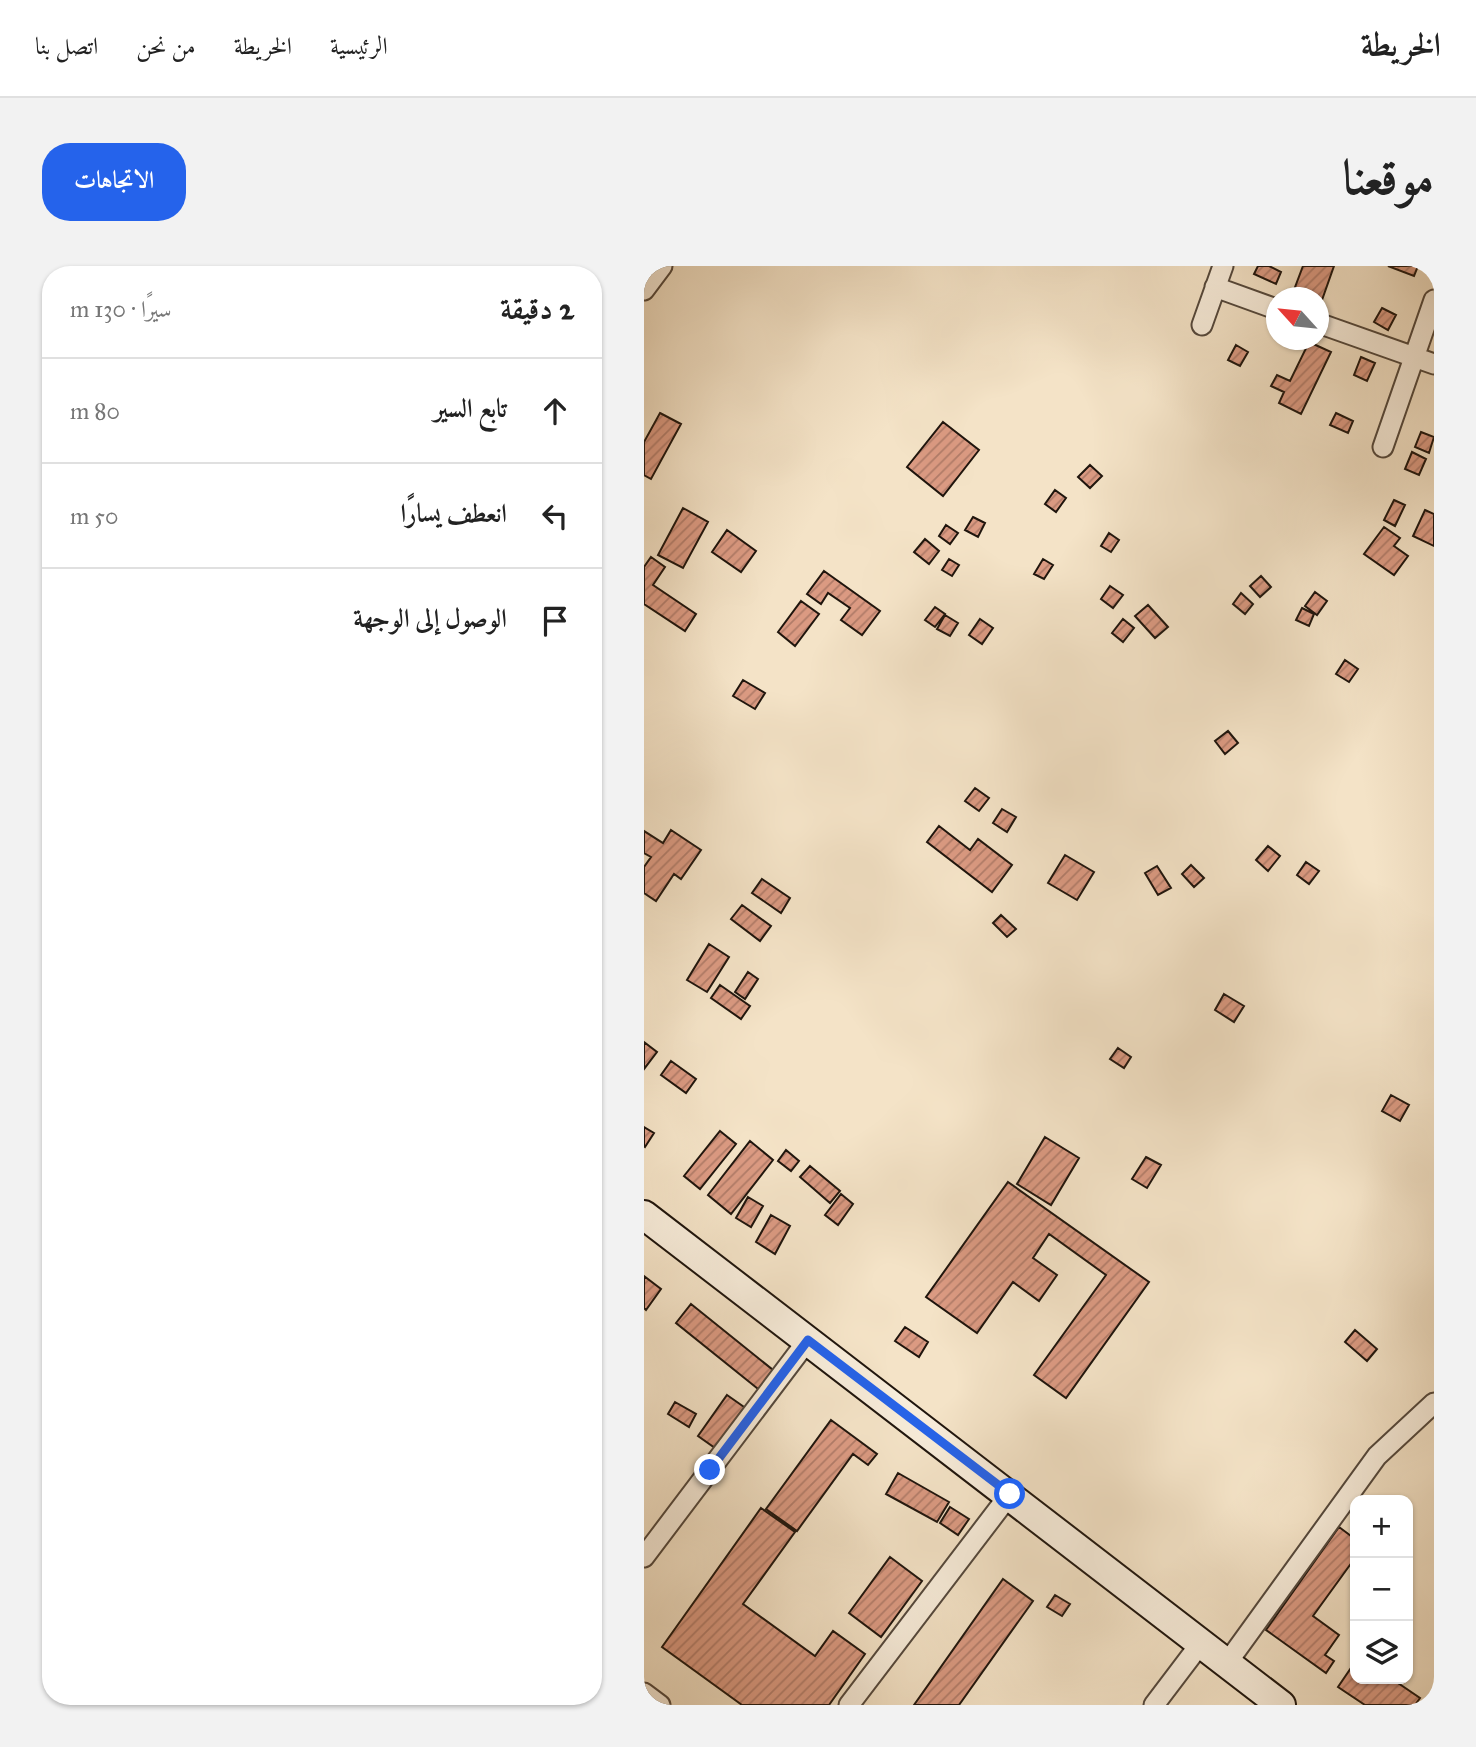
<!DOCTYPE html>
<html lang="ar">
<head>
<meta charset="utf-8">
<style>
	body { margin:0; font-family:"IM FELL Great Primer",Amiri,serif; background:#f2f2f2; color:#222; direction:rtl }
	.controls { position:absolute; right:21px; bottom:21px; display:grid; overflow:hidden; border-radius:14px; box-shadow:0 2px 5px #0004 }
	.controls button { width:63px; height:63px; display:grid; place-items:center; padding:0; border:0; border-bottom:2px solid #e0e0e0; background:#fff; color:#222; font:35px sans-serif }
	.compass { position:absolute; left:622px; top:21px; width:63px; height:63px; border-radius:50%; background:#fff; box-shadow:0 2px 5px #0004; rotate:297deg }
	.stop { position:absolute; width:21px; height:21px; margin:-16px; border:5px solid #2563eb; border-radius:50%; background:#fff }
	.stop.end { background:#2563eb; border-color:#fff; box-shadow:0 2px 7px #0008 }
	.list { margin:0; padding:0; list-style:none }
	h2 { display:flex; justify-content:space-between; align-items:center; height:91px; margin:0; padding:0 28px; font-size:30px }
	h2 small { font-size:23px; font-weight:400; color:#767676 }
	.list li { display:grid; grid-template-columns:46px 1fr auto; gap:21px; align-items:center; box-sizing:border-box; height:105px; padding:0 28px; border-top:2px solid #e0e0e0 }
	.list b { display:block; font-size:26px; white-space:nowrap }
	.list em { font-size:23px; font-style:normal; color:#767676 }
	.icon { flex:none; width:38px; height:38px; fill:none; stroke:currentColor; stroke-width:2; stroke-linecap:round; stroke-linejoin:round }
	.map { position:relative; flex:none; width:790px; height:1439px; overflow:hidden; direction:ltr; border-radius:28px }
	header { display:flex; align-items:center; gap:42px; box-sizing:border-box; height:98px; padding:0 35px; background:#fff; border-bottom:2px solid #e0e0e0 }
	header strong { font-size:33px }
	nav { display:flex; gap:38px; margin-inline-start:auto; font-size:24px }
	.intro { display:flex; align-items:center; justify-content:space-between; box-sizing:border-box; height:168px; padding:0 42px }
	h1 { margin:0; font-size:49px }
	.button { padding:18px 32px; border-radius:28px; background:#2563eb; color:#fff; font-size:24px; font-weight:700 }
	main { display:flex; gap:42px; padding:0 42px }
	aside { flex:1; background:#fff; border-radius:28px; box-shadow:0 2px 5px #0004 }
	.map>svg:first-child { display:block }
	.building { fill:url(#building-hatch); stroke:#1f150d; stroke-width:2 }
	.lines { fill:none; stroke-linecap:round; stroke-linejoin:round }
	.street-casing { stroke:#54483c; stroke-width:23 }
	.secondary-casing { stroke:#1f150d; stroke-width:32 }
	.street { stroke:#f8eddb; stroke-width:19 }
	.secondary { stroke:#f8eddb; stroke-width:28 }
	.route { stroke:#2563eb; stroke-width:9 }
</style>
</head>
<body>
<header>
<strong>الخريطة</strong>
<nav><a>الرئيسية</a><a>الخريطة</a><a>من نحن</a><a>اتصل بنا</a></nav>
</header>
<div class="intro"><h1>موقعنا</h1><a class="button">الاتجاهات</a></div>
<main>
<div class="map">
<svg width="790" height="1439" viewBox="0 0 790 1439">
	<defs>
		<pattern id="building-hatch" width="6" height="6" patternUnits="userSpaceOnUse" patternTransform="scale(1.75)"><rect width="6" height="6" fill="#db9a82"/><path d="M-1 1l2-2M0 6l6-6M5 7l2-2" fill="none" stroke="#b17c69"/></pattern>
	</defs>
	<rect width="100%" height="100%" fill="#f4e3c7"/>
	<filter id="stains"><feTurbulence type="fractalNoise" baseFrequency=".00286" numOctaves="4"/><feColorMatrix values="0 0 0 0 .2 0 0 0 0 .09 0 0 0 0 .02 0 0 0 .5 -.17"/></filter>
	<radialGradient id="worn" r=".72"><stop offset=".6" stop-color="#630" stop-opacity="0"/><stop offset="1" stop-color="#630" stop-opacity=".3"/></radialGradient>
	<path class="building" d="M614,0H625L637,6L632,18L610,8Z
		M659,0H690L678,34L650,24Z
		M744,0H774L770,10Z
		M738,42L752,49L744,64L730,56Z
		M665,76L687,86L657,148L635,137L640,126L627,120L633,109L646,115Z
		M592,79L604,86L596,100L584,94Z
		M717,91L731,97L723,115L710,109Z
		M16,147L37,158L7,213L0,209V176Z
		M692,147L709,155L704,167L686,159Z
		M299,156L335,184L299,230L263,201Z
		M777,166L790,171L785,187L771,181Z
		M768,186L782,193L775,209L761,203Z
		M446,199L458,210L446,222L434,211Z
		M411,224L422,232L412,246L401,238Z
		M750,234L761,239L751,260L740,254Z
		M39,242L64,256L39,302L14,289Z
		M781,244L790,248V280L769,270Z
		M329,251L341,257L334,271L321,264Z
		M302,259L314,267L306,278L295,270Z
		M740,261L756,272L750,280L764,290L750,309L720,288Z
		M83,264L112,285L97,306L68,286Z
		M465,267L475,274L467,286L457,280Z
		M281,273L295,285L285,298L270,286Z
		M7,291L21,301L9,319L52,348L41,365L0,338V301Z
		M305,293L315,299L308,310L298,304Z
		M399,293L409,299L400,313L390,308Z
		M180,305L236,345L218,369L197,354L206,342L184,327L177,338L163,328Z
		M617,310L627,321L616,331L606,320Z
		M466,320L479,329L469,342L457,333Z
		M671,326L683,335L673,349L661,340Z
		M597,327L609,338L601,348L589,338Z
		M157,335L175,348L151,380L134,366Z
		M504,339L524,361L511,372L491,350Z
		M291,341L301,348L291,361L281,354Z
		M658,342L670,348L665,360L652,354Z
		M301,349L314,357L306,370L293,363Z
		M336,353L349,362L338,378L325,369Z
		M479,353L490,362L479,376L468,367Z
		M701,394L714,403L705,416L692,408Z
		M99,414L121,427L111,443L89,430Z
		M584,465L594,477L581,488L571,475Z
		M331,522L345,532L335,545L321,535Z
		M358,543L372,551L363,566L349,557Z
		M295,560L326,584L334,573L368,599L348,626L283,576Z
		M27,564L57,584L37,613L30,608L12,635L0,627V601L7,591L0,587V565L19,577Z
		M624,580L636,590L624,605L612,594Z
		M421,589L450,606L433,634L404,617Z
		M662,596L675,605L665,618L653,609Z
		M547,599L560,612L550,621L538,608Z
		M513,600L527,622L514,629L501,607Z
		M118,613L146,632L137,647L108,627Z
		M98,639L127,660L116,675L87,653Z
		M357,649L372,663L363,671L349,657Z
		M65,678L85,691L63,726L43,714Z
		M104,706L114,713L101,733L91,726Z
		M76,719L106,740L97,753L67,732Z
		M580,728L600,740L590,756L571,744Z
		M0,776L13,786L0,803Z
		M474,782L487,791L480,802L466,793Z
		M27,795L52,813L42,827L17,809Z
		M747,829L765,839L756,855L738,845Z
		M0,861L10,867L1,881L0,880Z
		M76,865L92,878L56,923L40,910Z
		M401,871L435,892L407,939L373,918Z
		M106,875L129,894L87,948L64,929Z
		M142,884L155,895L147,905L134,895Z
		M502,891L517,899L503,922L488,913Z
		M166,900L196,925L186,937L156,911Z
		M364,916L505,1016L422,1132L390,1109L462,1009L405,968L389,992L413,1009L395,1035L369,1016L333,1067L282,1031Z
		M197,928L209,938L194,959L181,949Z
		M104,931L119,940L107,961L92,952Z
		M127,949L146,960L131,988L112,976Z
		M0,1010L17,1023L2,1044L0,1042Z
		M47,1038L139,1112L124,1131L32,1057Z
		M261,1061L284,1076L275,1091L251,1075Z
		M711,1064L733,1083L723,1095L701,1076Z
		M83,1129L110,1148L81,1189L54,1170Z
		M31,1136L52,1148L45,1161L24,1148Z
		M187,1154L233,1188L224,1199L209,1188L153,1265L122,1243Z
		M254,1207L305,1236L293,1256L242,1228Z
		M306,1241L325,1253L314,1269L296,1257Z
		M117,1242L151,1266L99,1338L171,1390L189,1365L221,1388L185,1439H98L18,1381Z
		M695,1261L711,1273V1292L669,1350L695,1369L681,1389L690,1395L682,1407L622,1364Z
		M246,1291L278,1315L237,1371L205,1347Z
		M359,1313L389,1335L315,1439H270Z
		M411,1329L426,1338L418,1350L403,1341Z
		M711,1396V1413H748L776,1432L771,1439H721L694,1421Z"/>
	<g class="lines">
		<g class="street-casing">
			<path id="street" d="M571,21L632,43
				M0,24L18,0
				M674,57L790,98
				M558,59L579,0
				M739,181L790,34
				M0,1291L164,1074
				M583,1397L733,1190L790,1137
				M0,1427L16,1439
				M205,1439L366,1228
				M510,1439L557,1377"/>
		</g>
		<g class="secondary-casing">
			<path id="secondary" d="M0,949L637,1439"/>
		</g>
		<use href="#street" class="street"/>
		<use href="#secondary" class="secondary"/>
	</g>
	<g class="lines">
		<path class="route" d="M66,1204L164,1074L366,1228"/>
	</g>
	<rect width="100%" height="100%" filter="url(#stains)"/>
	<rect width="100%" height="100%" fill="url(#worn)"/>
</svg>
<div class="controls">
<button>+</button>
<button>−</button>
<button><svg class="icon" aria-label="layers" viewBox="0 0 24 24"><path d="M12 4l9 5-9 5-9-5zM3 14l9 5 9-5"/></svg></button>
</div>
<svg class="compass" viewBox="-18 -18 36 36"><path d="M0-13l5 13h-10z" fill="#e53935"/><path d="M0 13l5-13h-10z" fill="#767676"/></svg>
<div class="stop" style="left:366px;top:1228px"></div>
<div class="stop end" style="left:66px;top:1204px"></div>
</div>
<aside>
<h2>2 دقيقة<small>سيرًا · 130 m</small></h2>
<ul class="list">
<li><svg class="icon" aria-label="ahead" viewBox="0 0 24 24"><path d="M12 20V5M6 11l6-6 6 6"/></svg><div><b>تابع السير</b></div><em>80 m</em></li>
<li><svg class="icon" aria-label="left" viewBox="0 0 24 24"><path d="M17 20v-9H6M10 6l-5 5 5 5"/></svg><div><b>انعطف يسارًا</b></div><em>50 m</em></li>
<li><svg class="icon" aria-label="arrive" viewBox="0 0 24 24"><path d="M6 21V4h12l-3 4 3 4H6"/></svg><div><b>الوصول إلى الوجهة</b></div></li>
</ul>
</aside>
</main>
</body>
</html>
